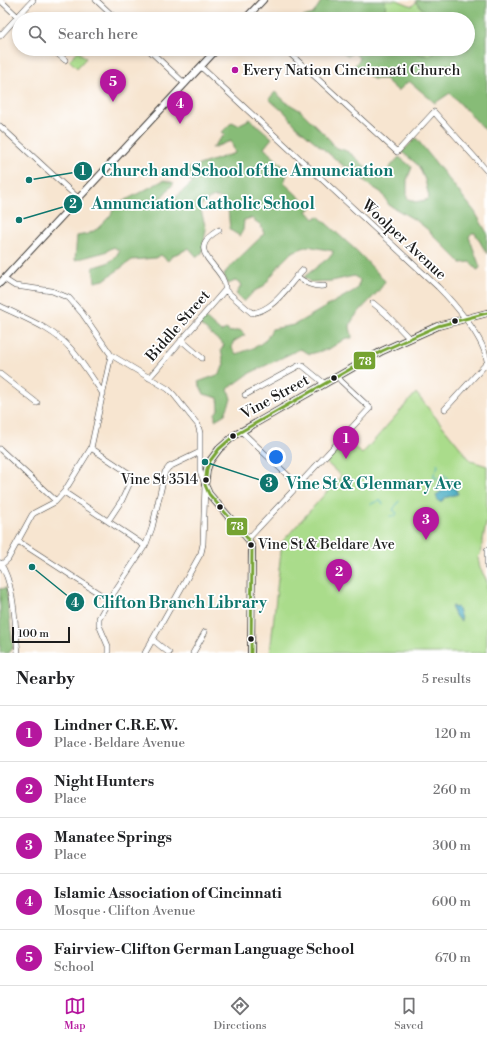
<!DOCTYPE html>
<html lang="en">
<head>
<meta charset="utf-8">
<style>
	body { margin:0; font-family:"Libre Bodoni",serif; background:#f6f6f6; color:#202124 }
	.scale { position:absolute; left:12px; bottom:10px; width:58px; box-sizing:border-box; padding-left:4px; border:2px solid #1c1c1c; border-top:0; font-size:11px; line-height:14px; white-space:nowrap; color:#1c1c1c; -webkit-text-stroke:3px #fff; paint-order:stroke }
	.you { position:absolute; left:276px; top:457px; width:14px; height:14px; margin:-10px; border:3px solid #fff; border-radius:50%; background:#1a73e8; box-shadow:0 0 0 6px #1a73e833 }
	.badge { display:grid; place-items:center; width:26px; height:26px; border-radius:50%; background:#b5179e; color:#fff; font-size:13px; font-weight:700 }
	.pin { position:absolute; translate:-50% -33px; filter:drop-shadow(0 1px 2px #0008) }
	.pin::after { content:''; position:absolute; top:21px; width:14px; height:12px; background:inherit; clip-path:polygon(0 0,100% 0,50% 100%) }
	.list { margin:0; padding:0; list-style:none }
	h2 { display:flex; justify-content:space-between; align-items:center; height:52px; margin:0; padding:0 16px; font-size:17px }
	h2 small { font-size:13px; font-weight:400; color:#757577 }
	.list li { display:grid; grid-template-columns:26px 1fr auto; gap:12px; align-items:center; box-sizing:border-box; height:56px; padding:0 16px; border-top:1px solid #e0e0e0 }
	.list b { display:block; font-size:15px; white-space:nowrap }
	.list p { margin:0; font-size:13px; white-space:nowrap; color:#757577 }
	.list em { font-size:13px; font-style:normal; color:#757577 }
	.icon { flex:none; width:22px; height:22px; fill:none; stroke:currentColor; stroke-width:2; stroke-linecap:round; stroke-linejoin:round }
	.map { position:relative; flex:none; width:487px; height:653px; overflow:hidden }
	.search { position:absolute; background:#fff; box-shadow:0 2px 6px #0003; left:12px; right:12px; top:12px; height:44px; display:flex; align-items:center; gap:10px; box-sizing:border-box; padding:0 14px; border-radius:22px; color:#757577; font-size:15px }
	.sheet { height:332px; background:#fff }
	nav { display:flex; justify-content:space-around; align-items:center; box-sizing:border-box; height:56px; border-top:1px solid #e0e0e0; background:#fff; font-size:11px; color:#757577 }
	nav a { display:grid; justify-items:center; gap:2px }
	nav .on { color:#b5179e }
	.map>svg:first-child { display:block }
	.green { fill:#aadc8b; stroke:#637c54 }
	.forest { fill:#87bc77; stroke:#526c4a }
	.water { fill:#40a8c0; stroke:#2e626e }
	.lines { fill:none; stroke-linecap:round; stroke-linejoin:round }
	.stream { stroke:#40a8c0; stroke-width:1 }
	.minor-casing { stroke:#3d3a37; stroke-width:6 }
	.major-casing { stroke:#3d3a37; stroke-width:8 }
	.minor { stroke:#fff; stroke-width:5 }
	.major { stroke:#fff; stroke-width:6 }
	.bus-1-casing { stroke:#fff; stroke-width:6 }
	.bus-1 { stroke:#75a332; stroke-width:3 }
	.poi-dot { fill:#b5179e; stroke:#fff; stroke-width:1.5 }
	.bus-dot { fill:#1c1c1c; stroke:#fff; stroke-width:1.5 }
	.labels { text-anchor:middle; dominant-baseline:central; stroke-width:3.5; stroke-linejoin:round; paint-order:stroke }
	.bus-label { font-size:14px; fill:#1c1c1c; stroke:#fff; text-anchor:end }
	.poi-label { font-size:15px; fill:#1c1c1c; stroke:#fff; text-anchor:start }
	.street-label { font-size:15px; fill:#1c1c1c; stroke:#fff }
	.leader { fill:none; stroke:#0f766e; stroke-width:1.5 }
	.callout-dot { fill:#0f766e; stroke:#fff; stroke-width:1.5 }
	.mark-label { font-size:12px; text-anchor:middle; font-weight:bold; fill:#fff }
	.callout-label { font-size:16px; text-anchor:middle; font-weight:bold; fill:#0f766e; stroke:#fff; stroke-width:3.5; stroke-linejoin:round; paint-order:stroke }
	.line-badge { stroke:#fff; stroke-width:1.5 }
	.badge-label { font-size:11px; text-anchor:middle; font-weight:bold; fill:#fff }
</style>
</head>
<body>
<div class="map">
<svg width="487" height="653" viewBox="0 0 487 653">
	<rect width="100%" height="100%" fill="#fff"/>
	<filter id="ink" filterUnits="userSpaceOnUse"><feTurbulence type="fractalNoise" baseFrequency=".025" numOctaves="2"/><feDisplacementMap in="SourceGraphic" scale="8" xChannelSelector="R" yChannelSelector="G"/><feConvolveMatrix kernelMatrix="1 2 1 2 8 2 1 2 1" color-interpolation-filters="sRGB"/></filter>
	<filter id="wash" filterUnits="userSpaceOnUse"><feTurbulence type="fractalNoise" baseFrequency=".012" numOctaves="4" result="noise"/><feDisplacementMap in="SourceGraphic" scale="16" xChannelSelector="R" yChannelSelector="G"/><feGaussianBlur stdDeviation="0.9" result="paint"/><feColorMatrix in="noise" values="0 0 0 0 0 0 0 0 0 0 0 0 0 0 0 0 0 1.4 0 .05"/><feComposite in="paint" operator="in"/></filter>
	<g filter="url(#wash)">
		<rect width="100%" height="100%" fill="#f7e5d0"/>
		<path class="green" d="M384,0H397L412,6L416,2L431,19H390L384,12L386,5Z
			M414,49H436L434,54C426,56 419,56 414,49Z
			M78,51L86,58L77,68L69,60Z
			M416,393L471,461L487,466V519L480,555L478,557L480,568L487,581V653H270L282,542L341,476L326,462L346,440L362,454Z"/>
		<path class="forest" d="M322,0H384L386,5L384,12L390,19H305L303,17L313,14Z
			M416,0H487V132L450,93L435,103L409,81L398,91L385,79H373L354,66L360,59L354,52L348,56L339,49H414C419,56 426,56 434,54L436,49H468V19H431L416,2Z
			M275,92L286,102L301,111L331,141V143C337,150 341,148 348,152C360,159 368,173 381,177L399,157L412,167L407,180V198L415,202L426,200L429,197L425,180L418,165L402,152L416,138L475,212L487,233V254L475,233H472L470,235L469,237L480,267L479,269L477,270L470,262L461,263L427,229L417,221L389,205L382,193L368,184L349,166L346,168L296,126L283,110L280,109L269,99Z
			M250,119L272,138L264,148L288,171L284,183L311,208L307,211L314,219L318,216L358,252L385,281C379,295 352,314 350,326C350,329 352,335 352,338H346L329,349L310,354L300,349L250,373L228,389L231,399L225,414L215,420V414L219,408L218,398L204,394L198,382L220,374L224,364L221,350L224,345L199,324L204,317L221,332L226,329L230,332L240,330L245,335L233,342L232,349L237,354C255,347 263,347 272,329L294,325L357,289L360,280L354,276L332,281L310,282L304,277L332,255L333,251L308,246L292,252L281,263L263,287L254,291L244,302L236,294L241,286L239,282L235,281L228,284L224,275L227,270L264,234L261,225L251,218L244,220L243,230L240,236L230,230L228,208L221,198C212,195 207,200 200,207L206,229L202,253L197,257L189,248L179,253L173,255L168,261L161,255L155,258L132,260L104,280L95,282L93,267C104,265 114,262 119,251L114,247L105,252L75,260L77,236L88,234L97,229L110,216L116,205L164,180L174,183L160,199L156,206L167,205L193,182C189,178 183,180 178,176L186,169L190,168L235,153L231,141L212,148L225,134L222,132L232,122L238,125Z
			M6,588L13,648L9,653H0V589Z"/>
		<path class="water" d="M455,487L458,494L445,498L441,502L438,501L436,495L446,488Z
			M453,606L454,608L457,607L461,618V621L456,617L451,607Z"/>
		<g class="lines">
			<path class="stream" d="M437,464L438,466L434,474V478H439L444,475L447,477L446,488
				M371,504L380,500L383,504
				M390,516H395L397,513L393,510L399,501"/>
		</g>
	</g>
	<g filter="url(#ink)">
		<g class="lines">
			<g class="minor-casing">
				<path id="minor" d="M0,0L19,18
					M96,0L116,19
					M0,36L33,0
					M52,49L65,60
					M148,49L185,84
					M285,49L397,152L434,112L487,171
					M201,67L438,287C455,304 484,338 487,361
					M0,126L78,198
					M219,230C180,252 228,267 225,290
					M296,276C306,283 312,287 324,286
					M4,279L15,286L52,291L69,298L82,313L111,355L168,389L174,395L198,425L200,433V471L205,485L203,544L201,553L145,653
					M225,290L252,313C275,310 288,285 303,270
					M373,303L386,314L410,339
					M0,306C24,318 53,328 71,349C83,363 93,379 103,394
					M181,340L202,358
					M0,374L37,403
					M149,378L225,290
					M245,395L300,365L303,366L325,384
					M445,409L487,363
					M241,431L298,485
					M91,448L133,476L122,500L108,521
					M0,449L56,501
					M64,492L145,546
					M248,539L370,408L341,381L338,377
					M18,541L109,600
					M487,550V567
					M0,563C15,584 15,627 18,653
					M0,566L8,559L32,515L34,513L55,502L64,492L91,448L111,355
					M153,640L169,653
					M108,653V646L99,625V618L109,600L146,544L152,528L165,472L169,467L200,452
					M193,653L205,632"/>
			</g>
			<g class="major-casing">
				<path id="major" d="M245,19L263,0
					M0,283L217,49
					M251,653L252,548L248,539L209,494L205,485L207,469L210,461L219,449L235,435L382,351L438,326L487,313"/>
			</g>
			<use href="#minor" class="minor"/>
			<use href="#major" class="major"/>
			<g class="bus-1-casing">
				<path id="bus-1" d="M251,653L252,548L248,539L209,494L205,485L207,469L210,461L219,449L235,435L382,351L438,326L487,313"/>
			</g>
			<use href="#bus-1" class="bus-1"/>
		</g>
	</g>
	<circle class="poi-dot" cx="235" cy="70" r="4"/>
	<g class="bus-dot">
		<circle cx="455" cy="321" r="3.5"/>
		<circle cx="334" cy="378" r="3.5"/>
		<circle cx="233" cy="436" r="3.5"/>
		<circle cx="206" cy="480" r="3.5"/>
		<circle cx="220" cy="507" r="3.5"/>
		<circle cx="251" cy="545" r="3.5"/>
		<circle cx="251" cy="639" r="3.5"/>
	</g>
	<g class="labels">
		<g class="bus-label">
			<text x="198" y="480">Vine St 3514</text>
			<text x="258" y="545" text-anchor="start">Vine St &amp; Beldare Ave</text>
		</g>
		<g class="poi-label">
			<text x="243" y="70">Every Nation Cincinnati Church</text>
		</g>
		<g class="street-label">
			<text transform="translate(404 240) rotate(43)">Woolper Avenue</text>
			<text transform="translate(178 326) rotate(-49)">Biddle Street</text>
			<text transform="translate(275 397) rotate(-29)">Vine Street</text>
		</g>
	</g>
	<path class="leader" d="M29 180L83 171M19 220L73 204M205 462L269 483M32 567L75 602"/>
	<g class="callout-dot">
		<circle cx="29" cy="180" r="4"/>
		<circle cx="19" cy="220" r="4"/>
		<circle cx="205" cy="462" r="4"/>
		<circle cx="32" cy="567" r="4"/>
		<circle cx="83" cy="171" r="10"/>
		<circle cx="73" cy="204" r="10"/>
		<circle cx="269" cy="483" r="10"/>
		<circle cx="75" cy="602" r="10"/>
	</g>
	<g class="mark-label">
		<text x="83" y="175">1</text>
		<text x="73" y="208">2</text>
		<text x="269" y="487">3</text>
		<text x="75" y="607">4</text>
	</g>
	<g class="callout-label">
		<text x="247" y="176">Church and School of the Annunciation</text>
		<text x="203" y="209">Annunciation Catholic School</text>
		<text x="374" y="489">Vine St &amp; Glenmary Ave</text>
		<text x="180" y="608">Clifton Branch Library</text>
	</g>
	<g class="line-badge">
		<rect x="353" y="351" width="23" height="19" rx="4" fill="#75a332"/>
		<rect x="226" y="517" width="22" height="19" rx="4" fill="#75a332"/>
	</g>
	<g class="badge-label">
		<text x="365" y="365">78</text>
		<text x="237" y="530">78</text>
	</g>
</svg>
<div class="scale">100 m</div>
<div class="you"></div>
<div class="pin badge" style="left:346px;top:459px">1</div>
<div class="pin badge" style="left:339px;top:592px">2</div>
<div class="pin badge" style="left:426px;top:540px">3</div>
<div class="pin badge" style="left:180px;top:124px">4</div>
<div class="pin badge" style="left:113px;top:102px">5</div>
<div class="search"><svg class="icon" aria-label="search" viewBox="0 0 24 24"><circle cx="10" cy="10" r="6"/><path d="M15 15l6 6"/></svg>Search here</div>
</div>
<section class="sheet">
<h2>Nearby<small>5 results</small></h2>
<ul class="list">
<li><span class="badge">1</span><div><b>Lindner C.R.E.W.</b><p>Place · Beldare Avenue</p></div><em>120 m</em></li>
<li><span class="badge">2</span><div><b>Night Hunters</b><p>Place</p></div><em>260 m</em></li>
<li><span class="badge">3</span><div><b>Manatee Springs</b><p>Place</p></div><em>300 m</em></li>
<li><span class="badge">4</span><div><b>Islamic Association of Cincinnati</b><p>Mosque · Clifton Avenue</p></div><em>600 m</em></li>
<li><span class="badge">5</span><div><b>Fairview-Clifton German Language School</b><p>School</p></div><em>670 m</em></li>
</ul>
</section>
<nav>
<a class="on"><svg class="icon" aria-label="map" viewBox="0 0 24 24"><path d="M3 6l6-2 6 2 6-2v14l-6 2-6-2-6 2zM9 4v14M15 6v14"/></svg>Map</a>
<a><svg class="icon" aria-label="directions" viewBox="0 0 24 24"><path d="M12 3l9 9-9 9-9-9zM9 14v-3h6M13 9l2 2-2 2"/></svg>Directions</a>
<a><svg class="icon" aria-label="saved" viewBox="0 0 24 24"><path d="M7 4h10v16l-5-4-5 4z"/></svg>Saved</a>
</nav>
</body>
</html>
